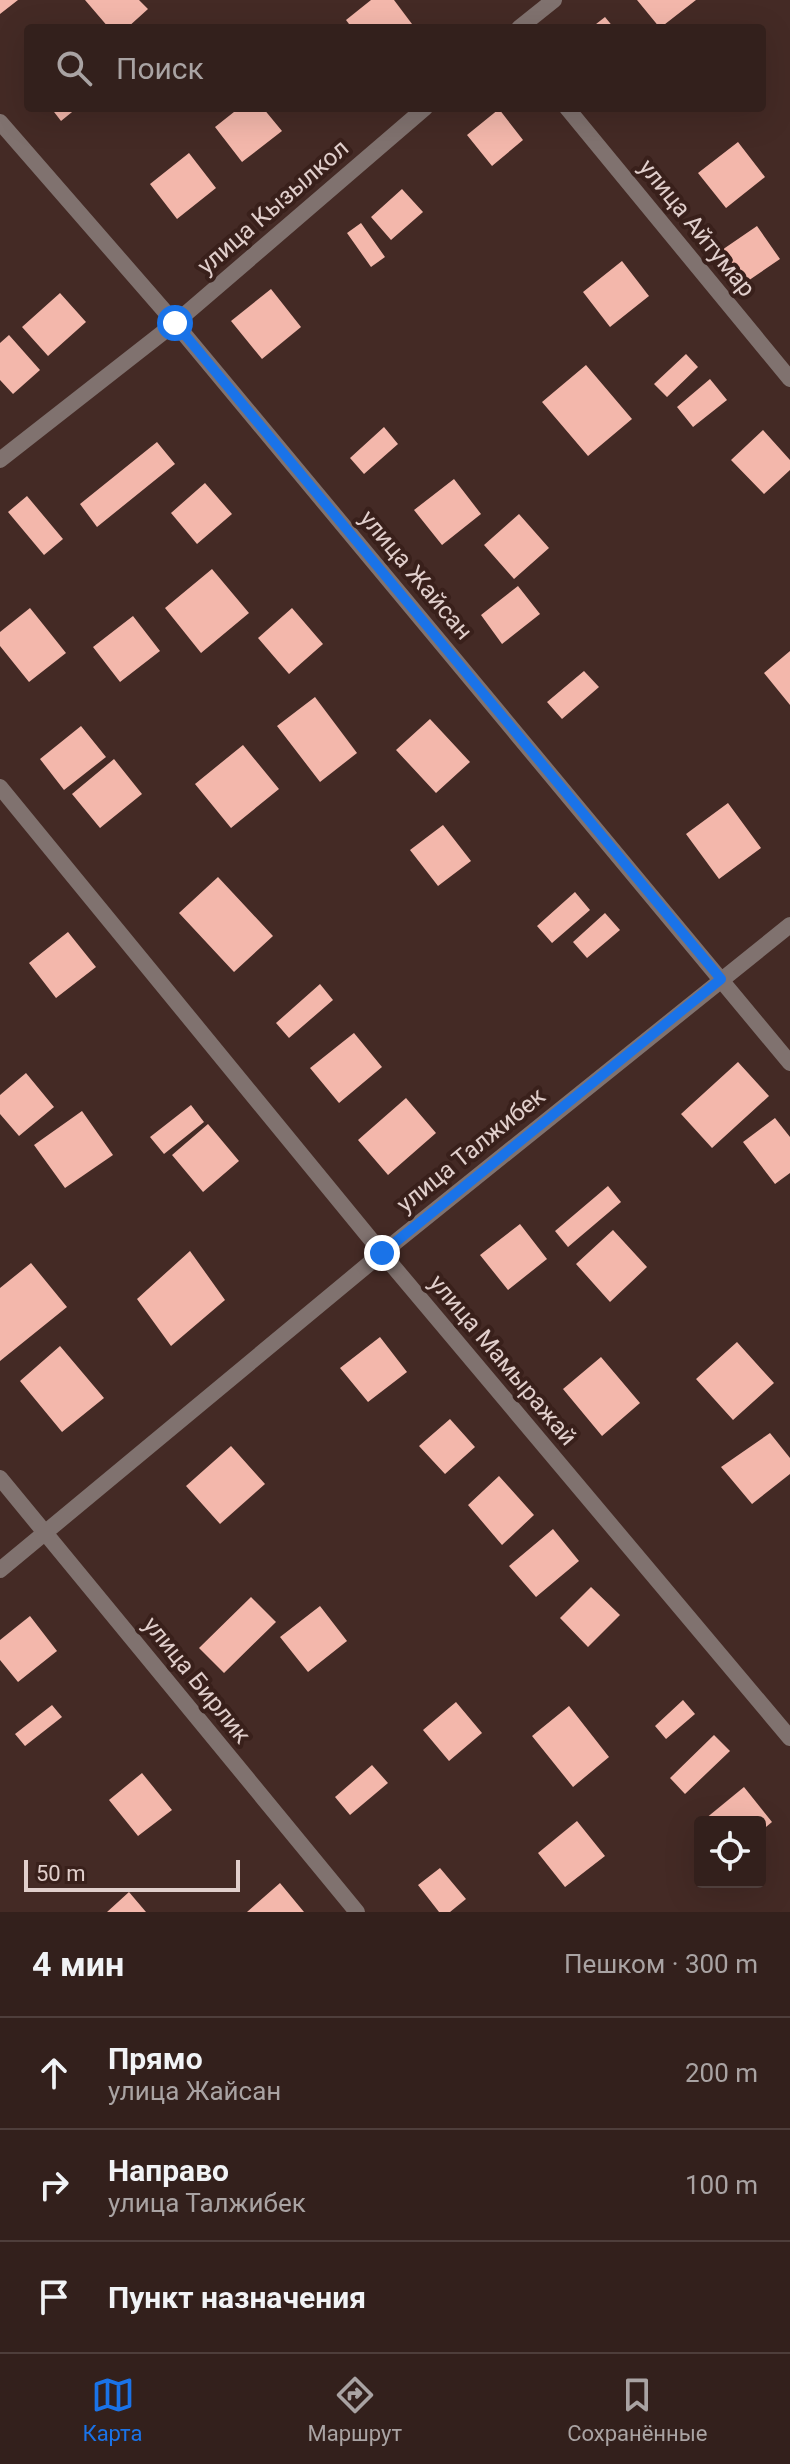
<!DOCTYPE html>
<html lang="ru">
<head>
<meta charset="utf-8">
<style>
	body { margin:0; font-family:Roboto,sans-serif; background:#3b2825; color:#f1f3f6 }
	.controls { position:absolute; right:24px; bottom:24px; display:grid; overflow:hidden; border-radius:8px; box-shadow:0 8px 32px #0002 }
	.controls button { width:72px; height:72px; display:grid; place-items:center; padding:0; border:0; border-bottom:2px solid #4e3e3b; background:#33201c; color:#f1f3f6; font:40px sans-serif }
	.scale { position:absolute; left:24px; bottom:20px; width:216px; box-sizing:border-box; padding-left:8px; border:4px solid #e1cfcc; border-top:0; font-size:22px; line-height:28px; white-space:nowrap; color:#e1cfcc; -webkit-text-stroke:6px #39201b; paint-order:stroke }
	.stop { position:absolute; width:24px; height:24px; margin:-18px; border:6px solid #1a73e8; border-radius:50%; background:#fff }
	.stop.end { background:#1a73e8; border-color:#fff; box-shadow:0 2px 8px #0008 }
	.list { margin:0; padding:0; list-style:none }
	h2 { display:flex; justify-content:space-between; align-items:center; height:104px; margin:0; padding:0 32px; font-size:34px }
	h2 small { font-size:26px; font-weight:400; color:#a9a3a3 }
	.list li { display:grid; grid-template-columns:52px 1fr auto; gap:24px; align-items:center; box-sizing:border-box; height:112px; padding:0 32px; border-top:2px solid #4e3e3b }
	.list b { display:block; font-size:30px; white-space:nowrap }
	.list p { margin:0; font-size:26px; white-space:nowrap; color:#a9a3a3 }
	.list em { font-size:26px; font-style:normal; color:#a9a3a3 }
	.icon { flex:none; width:44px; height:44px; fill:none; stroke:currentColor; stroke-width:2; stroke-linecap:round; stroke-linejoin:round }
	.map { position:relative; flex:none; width:790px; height:1912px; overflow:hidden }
	.search { position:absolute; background:#33201c; box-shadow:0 8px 32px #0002; left:24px; right:24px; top:24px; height:88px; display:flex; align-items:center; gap:20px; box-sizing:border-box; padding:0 28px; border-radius:8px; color:#a9a3a3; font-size:30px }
	.sheet { height:440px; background:#33201c }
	nav { display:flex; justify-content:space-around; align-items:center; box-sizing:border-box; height:112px; border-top:2px solid #4e3e3b; background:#33201c; font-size:22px; color:#a9a3a3 }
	nav a { display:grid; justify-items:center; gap:4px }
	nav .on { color:#1a73e8 }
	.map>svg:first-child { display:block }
	.building { fill:#f3b7ab }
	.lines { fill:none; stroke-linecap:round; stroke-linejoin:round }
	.minor { stroke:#80726f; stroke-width:16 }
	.route { stroke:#1a73e8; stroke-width:10 }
	.labels { text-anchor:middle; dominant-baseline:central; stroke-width:8; stroke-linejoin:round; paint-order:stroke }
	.street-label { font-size:24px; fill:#e1cfcc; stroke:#39201b }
</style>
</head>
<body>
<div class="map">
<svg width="790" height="1912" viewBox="0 0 790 1912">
	<rect width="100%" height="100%" fill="#442a25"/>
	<path class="building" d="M0,0H18L0,14Z
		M85,0H139L148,9L127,28H109Z
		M371,0H394L412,24L407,28H352L346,20Z
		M637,0H696L660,28Z
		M605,17L614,28H591Z
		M51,108H77L61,121Z
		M239,108H263L282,131L242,162L215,127Z
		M499,109L523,140L492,166L467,135Z
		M738,142L765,177L726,208L698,173Z
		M189,153L216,188L177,219L150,184Z
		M402,189L423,212L391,240L371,217Z
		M361,223L385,257L371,267L347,233Z
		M757,226L780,259L742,285L719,252Z
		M622,261L649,296L610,327L583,292Z
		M271,289L301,327L262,359L231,321Z
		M60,293L86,322L48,356L22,327Z
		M9,335L40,370L13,394L0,380V343Z
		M686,354L698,367L667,397L654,384Z
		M586,365L632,419L588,456L542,402Z
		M710,379L727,400L693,427L677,407Z
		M384,427L398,444L364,474L350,458Z
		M763,430L790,460V470L764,494L731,460Z
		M157,442L175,464L97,527L80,504Z
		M454,479L481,514L442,545L414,510Z
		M205,483L232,514L197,544L171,513Z
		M27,496L63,539L44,555L8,512Z
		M519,514L549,548L514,579L484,545Z
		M212,569L249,613L201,653L165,608Z
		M518,586L540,614L502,644L481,615Z
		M30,608L66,653L29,682L0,646V632Z
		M292,608L323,644L289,674L258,638Z
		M133,616L160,651L120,682L93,647Z
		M790,651V705L764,673Z
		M584,671L599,687L562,719L547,702Z
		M315,697L357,753L320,782L277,726Z
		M430,719L470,762L436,793L396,750Z
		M81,726L106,757L64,790L40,759Z
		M243,745L279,789L231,828L195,784Z
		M114,759L142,794L100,828L72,794Z
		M728,803L761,848L719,879L686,834Z
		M443,825L471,861L438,886L410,850Z
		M218,877L273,936L234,972L179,913Z
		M575,892L590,910L552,943L537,926Z
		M605,913L620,930L587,958L573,942Z
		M68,932L96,967L56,998L29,963Z
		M320,984L333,1000L289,1038L276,1023Z
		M354,1033L382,1067L339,1103L310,1068Z
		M738,1062L769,1096L712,1148L681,1114Z
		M26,1073L54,1107L19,1136L0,1114V1095Z
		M406,1098L436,1133L388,1175L358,1140Z
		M191,1105L204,1122L164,1154L150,1137Z
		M82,1111L113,1155L65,1188L34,1145Z
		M775,1118L790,1137V1173L775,1184L743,1142Z
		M208,1124L239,1161L203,1192L172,1155Z
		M608,1186L621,1202L568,1247L555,1231Z
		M520,1224L547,1259L508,1290L480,1255Z
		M613,1230L647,1267L610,1302L576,1264Z
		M190,1251L225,1300L171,1346L137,1299Z
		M31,1263L67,1307L0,1361V1288Z
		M380,1337L407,1372L368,1402L340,1368Z
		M737,1342L774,1383L733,1420L696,1379Z
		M60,1346L104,1398L62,1432L20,1381Z
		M601,1357L640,1403L602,1436L563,1389Z
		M450,1419L475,1447L445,1474L419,1446Z
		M770,1433L790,1458V1474L752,1504L721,1467Z
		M231,1446L265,1484L220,1524L186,1486Z
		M499,1476L534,1515L502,1545L468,1505Z
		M553,1529L579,1561L536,1597L509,1566Z
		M591,1587L620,1615L588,1647L560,1618Z
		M251,1597L276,1622L224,1673L199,1648Z
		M320,1606L347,1641L308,1672L280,1637Z
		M30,1616L57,1651L18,1682L0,1660V1640Z
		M683,1700L695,1714L666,1739L655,1726Z
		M456,1702L482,1733L449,1761L423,1730Z
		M52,1705L62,1717L25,1746L15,1734Z
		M569,1706L609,1757L573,1787L532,1736Z
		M714,1735L730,1751L685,1794L670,1778Z
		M372,1765L388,1783L350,1815L335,1797Z
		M142,1773L172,1810L138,1836L109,1800Z
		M744,1787L772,1822L760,1832V1822H708L705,1819Z
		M577,1821L605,1856L565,1887L538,1853Z
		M440,1868L466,1899L450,1912H439L418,1885Z
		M280,1883L304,1912H247Z
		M129,1892L146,1912H107Z"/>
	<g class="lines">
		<path class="minor" d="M519,28L554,0
			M567,108L790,379
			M0,122L175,323L790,1063
			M0,460L175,323L425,108
			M0,787L382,1253L790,1738
			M0,1478L357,1912
			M0,1570L382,1253L790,925"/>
	</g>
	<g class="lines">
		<path class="route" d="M175,323L721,979L382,1253"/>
	</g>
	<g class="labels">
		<g class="street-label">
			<text transform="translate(273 207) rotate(-41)">улица Кызылкол</text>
			<text transform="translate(697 228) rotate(51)">улица Айтумар</text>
			<text transform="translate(416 575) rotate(50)">улица Жайсан</text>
			<text transform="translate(471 1150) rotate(-39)">улица Талжибек</text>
			<text transform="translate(503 1360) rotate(50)">улица Мамыражай</text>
			<text transform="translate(197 1680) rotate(51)">улица Бирлик</text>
		</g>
	</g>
</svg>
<div class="controls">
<button><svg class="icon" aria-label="locate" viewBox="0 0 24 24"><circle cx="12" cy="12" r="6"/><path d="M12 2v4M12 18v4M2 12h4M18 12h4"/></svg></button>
</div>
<div class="scale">50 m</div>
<div class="stop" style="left:175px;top:323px"></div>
<div class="stop end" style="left:382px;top:1253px"></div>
<div class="search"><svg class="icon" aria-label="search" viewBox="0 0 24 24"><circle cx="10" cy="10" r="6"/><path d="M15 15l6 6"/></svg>Поиск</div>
</div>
<section class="sheet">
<h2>4 мин<small>Пешком · 300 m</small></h2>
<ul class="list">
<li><svg class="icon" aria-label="ahead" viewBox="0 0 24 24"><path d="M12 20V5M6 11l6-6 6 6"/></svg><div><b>Прямо</b><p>улица Жайсан</p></div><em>200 m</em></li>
<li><svg class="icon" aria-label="right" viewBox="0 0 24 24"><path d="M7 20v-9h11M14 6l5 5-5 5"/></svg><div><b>Направо</b><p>улица Талжибек</p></div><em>100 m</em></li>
<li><svg class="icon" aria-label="arrive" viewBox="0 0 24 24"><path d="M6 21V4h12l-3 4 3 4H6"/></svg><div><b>Пункт назначения</b></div></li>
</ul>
</section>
<nav>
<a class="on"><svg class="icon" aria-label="map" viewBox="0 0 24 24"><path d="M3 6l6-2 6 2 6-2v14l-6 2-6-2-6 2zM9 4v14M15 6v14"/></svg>Карта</a>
<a><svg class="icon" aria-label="directions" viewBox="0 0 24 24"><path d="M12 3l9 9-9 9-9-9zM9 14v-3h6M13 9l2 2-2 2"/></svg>Маршрут</a>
<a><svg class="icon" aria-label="saved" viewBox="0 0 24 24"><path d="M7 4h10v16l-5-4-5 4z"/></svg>Сохранённые</a>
</nav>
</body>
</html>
